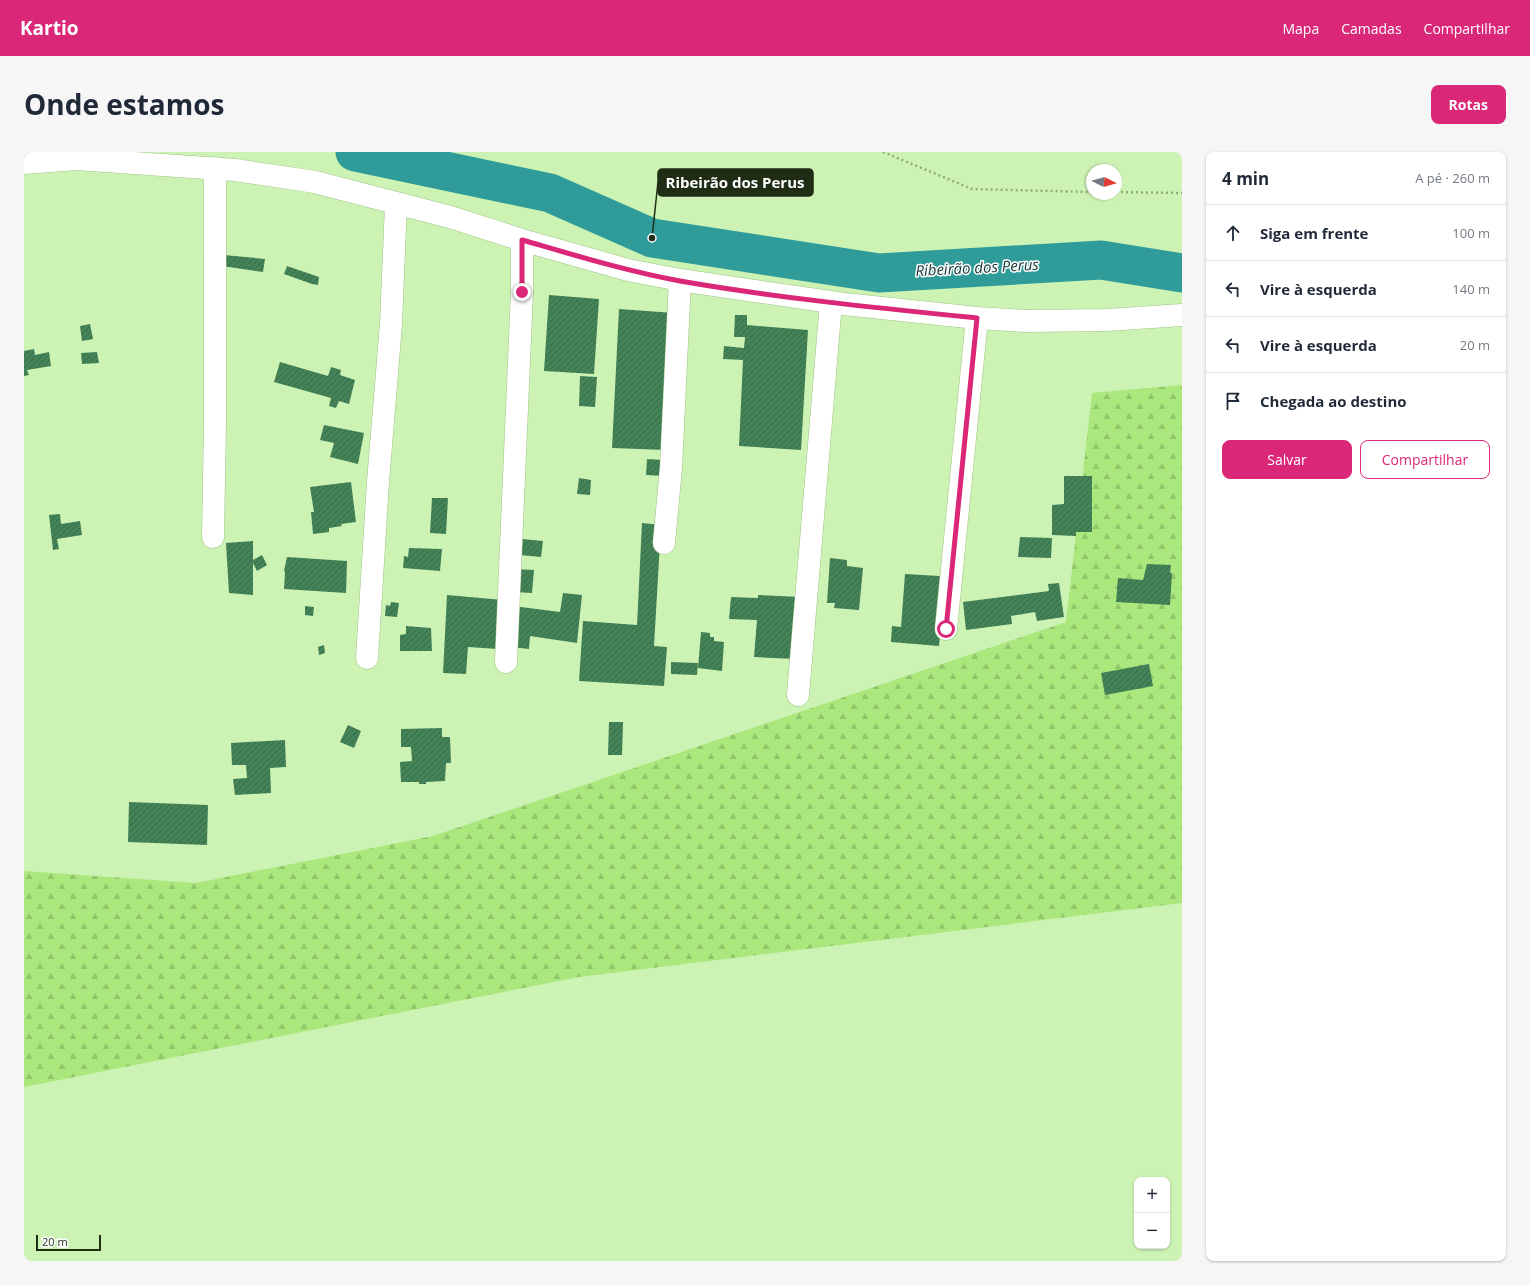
<!DOCTYPE html>
<html lang="pt">
<head>
<meta charset="utf-8">
<style>
	body { margin:0; font-family:"Open Sans",sans-serif; background:#f6f6f7; color:#1f2937 }
	.controls { position:absolute; right:12px; bottom:12px; display:grid; overflow:hidden; border-radius:8px; box-shadow:0 1px 3px #0004 }
	.controls button { width:36px; height:36px; display:grid; place-items:center; padding:0; border:0; border-bottom:1px solid #e0e1e3; background:#fff; color:#1f2937; font:20px sans-serif }
	.compass { position:absolute; left:1062px; top:12px; width:36px; height:36px; border-radius:50%; background:#fff; box-shadow:0 1px 3px #0004; rotate:96deg }
	.scale { position:absolute; left:12px; bottom:10px; width:65px; box-sizing:border-box; padding-left:4px; border:2px solid #1f2d15; border-top:0; font-size:11px; line-height:14px; white-space:nowrap; color:#1f2d15; -webkit-text-stroke:3px #fff; paint-order:stroke }
	.stop { position:absolute; width:12px; height:12px; margin:-9px; border:3px solid #db2777; border-radius:50%; background:#fff }
	.stop.end { background:#db2777; border-color:#fff; box-shadow:0 1px 4px #0008 }
	.list { margin:0; padding:0; list-style:none }
	h2 { display:flex; justify-content:space-between; align-items:center; height:52px; margin:0; padding:0 16px; font-size:17px }
	h2 small { font-size:13px; font-weight:400; color:#747a83 }
	.list li { display:grid; grid-template-columns:26px 1fr auto; gap:12px; align-items:center; box-sizing:border-box; height:56px; padding:0 16px; border-top:1px solid #e0e1e3 }
	.list b { display:block; font-size:15px; white-space:nowrap }
	.list em { font-size:13px; font-style:normal; color:#747a83 }
	.actions { display:flex; gap:8px; padding:12px 16px }
	.actions a { flex:1; padding:9px 0; border:1px solid #db2777; border-radius:8px; text-align:center; font-size:14px; color:#db2777 }
	.actions .main { background:#db2777; color:#fff }
	.icon { flex:none; width:22px; height:22px; fill:none; stroke:currentColor; stroke-width:2; stroke-linecap:round; stroke-linejoin:round }
	.map { position:relative; flex:none; width:1158px; height:1109px; overflow:hidden; border-radius:8px }
	header { display:flex; align-items:center; gap:24px; box-sizing:border-box; height:56px; padding:0 20px; background:#db2777; color:#fff }
	header strong { font-size:19px }
	nav { display:flex; gap:22px; margin-inline-start:auto; font-size:14px }
	.intro { display:flex; align-items:center; justify-content:space-between; box-sizing:border-box; height:96px; padding:0 24px }
	h1 { margin:0; font-size:28px }
	.button { padding:10px 18px; border-radius:8px; background:#db2777; color:#fff; font-size:14px; font-weight:700 }
	main { display:flex; gap:24px; padding:0 24px }
	aside { flex:1; background:#fff; border-radius:8px; box-shadow:0 1px 3px #0004 }
	.map>svg:first-child { display:block }
	.forest { fill:url(#forest-firs) }
	.lines { fill:none; stroke-linecap:round; stroke-linejoin:round }
	.river { stroke:#2f9c9a; stroke-width:39 }
	.building { fill:url(#building-hatch) }
	.street-casing { stroke:#a0c487; stroke-width:23 }
	.path { stroke:#8fac7b; stroke-width:2.5; stroke-dasharray:2 3; stroke-linecap:butt }
	.street { stroke:#fff; stroke-width:22 }
	.route { stroke:#db2777; stroke-width:5 }
	.labels { text-anchor:middle; dominant-baseline:central; stroke-width:3; stroke-linejoin:round; paint-order:stroke }
	.water-label { font-size:15px; font-style:italic; fill:#133433; stroke:#fff }
	.leader { fill:none; stroke:#1f2d15; stroke-width:1.5 }
	.callout-dot { fill:#1f2d15; stroke:#fff; stroke-width:1.5 }
	.callout { fill:#1f2d15; stroke:#1f2d15; stroke-width:1.5 }
	.callout-label { font-size:15px; text-anchor:middle; font-weight:bold; fill:#fff }
</style>
</head>
<body>
<header>
<strong>Kartio</strong>
<nav><a>Mapa</a><a>Camadas</a><a>Compartilhar</a></nav>
</header>
<div class="intro"><h1>Onde estamos</h1><a class="button">Rotas</a></div>
<main>
<div class="map">
<svg width="1158" height="1109" viewBox="0 0 1158 1109">
	<defs>
		<pattern id="forest-firs" width="22" height="20" patternUnits="userSpaceOnUse"><rect width="22" height="20" fill="#aae77c"/><path d="M5 1l3.5 6h-7zM16 11l3.5 6h-7z" fill="#92c66a"/></pattern>
		<pattern id="building-hatch" width="6" height="6" patternUnits="userSpaceOnUse"><rect width="6" height="6" fill="#448258"/><path d="M-1 1l2-2M0 6l6-6M5 7l2-2" fill="none" stroke="#386b48"/></pattern>
	</defs>
	<rect width="100%" height="100%" fill="#cdf3b4"/>
	<path class="forest" d="M1158,233V751L555,825L0,935V719L172,731L409,684L1042,470L1068,241Z"/>
	<g class="lines">
		<path class="river" d="M331,0L526,41L628,86L855,121L1077,108L1158,121"/>
	</g>
	<path class="building" d="M200,103L241,107L239,120L198,114Z
		M263,114L295,125L294,133L288,132L260,122Z
		M525,143L575,147L570,222L520,219Z
		M595,157L650,161L642,298L588,296Z
		M711,163H723V173L784,178L777,298L715,294L719,208L699,207L700,194L720,196L721,185H710Z
		M66,172L69,187L58,189L56,174Z
		M10,197L11,203L25,200L27,214L3,218L5,223L0,224V199Z
		M73,200L75,211L58,212L57,201Z
		M256,210L304,224L307,215L317,218L316,223L331,228L325,252L315,249L312,256L305,254L307,246L250,230Z
		M556,224L573,225L571,255L555,254Z
		M300,273L340,281L334,312L306,305L310,291L296,288Z
		M623,307L641,308L640,324L622,323Z
		M1040,324H1068V380H1052V384L1028,383V353L1040,352Z
		M555,326L567,328L566,343L553,342Z
		M327,330L332,370L317,372L318,374L305,376V380L289,382L287,360H290L286,335Z
		M408,346H424L422,382L406,381Z
		M36,362L37,372L56,369L58,383L33,387L35,397L29,398L25,363Z
		M618,371L637,373L630,494L643,495L640,534L555,529L559,469L613,473Z
		M996,385L1028,386L1027,406L994,405Z
		M498,387L519,389L517,405L496,403Z
		M229,389V408L238,403L243,413L233,419L229,411V443L205,441L202,391Z
		M385,396L418,397L416,419L379,416L380,404L384,405Z
		M263,405L323,409L322,441L260,437L261,420L260,419Z
		M806,406L823,408V414L839,416L835,458L810,456L811,451H803Z
		M1123,412L1147,413L1146,421H1148L1146,453L1092,450L1094,426L1119,428Z
		M492,417L510,418L508,441L490,440Z
		M881,422L916,424L917,471L915,494L867,490L868,474L877,475Z
		M1035,431L1040,465L1013,469L1011,460L987,464L988,472L942,478L939,450L1025,439L1024,432Z
		M539,441L558,443L553,491L506,484L505,497L487,495L489,454L536,460Z
		M423,443L479,448L474,497L444,495L442,522L419,521Z
		M734,443L777,445L772,507L730,505L733,468L705,467L707,445L734,446Z
		M367,450L375,451L373,465L361,464L362,453L366,454Z
		M281,454L290,455L289,464L281,463Z
		M382,474L407,476L408,499H376V483L382,482Z
		M677,480L686,481V485H690V489L700,490L698,519L674,516Z
		M300,493L301,501L295,503L294,495Z
		M647,510L674,511L673,523L647,522Z
		M1125,512L1129,534L1081,543L1077,521Z
		M585,570H599L598,603H584Z
		M324,573L337,579L330,596L316,590Z
		M418,576V585H426L427,611H422L421,629L402,630V632H395V630H377L376,610L388,609L387,595H377V577Z
		M261,588L262,615L246,616L247,641L211,643L209,627L223,626L222,613H208L207,591Z
		M105,650L184,653L183,693L104,690Z"/>
	<g class="lines">
		<g class="street-casing">
			<path id="street" d="M0,11L52,7L211,18L291,30L426,65L498,88L604,118L656,128L820,152L953,166L1002,169L1083,168L1158,163
				M189,385L191,270V16
				M640,391L647,316L656,128
				M922,477L953,166
				M343,506L354,330L367,172L372,52
				M482,510L498,140V88
				M774,543L807,150"/>
		</g>
		<path class="path" d="M859,0L948,37L1068,40
			M1092,40L1158,41"/>
		<use href="#street" class="street"/>
	</g>
	<g class="lines">
		<path class="route" d="M498,140V88C550,103 602,119 656,129C754,146 854,156 953,166L922,477"/>
	</g>
	<g class="labels">
		<g class="water-label">
			<text transform="translate(953 115) rotate(-3)">Ribeirão dos Perus</text>
		</g>
	</g>
	<path class="leader" d="M628 86L634 30"/>
	<circle class="callout-dot" cx="628" cy="86" r="4"/>
	<rect class="callout" x="634" y="17" width="155" height="27" rx="4"/>
	<g class="callout-label">
		<text x="711" y="36">Ribeirão dos Perus</text>
	</g>
</svg>
<div class="controls">
<button>+</button>
<button>−</button>
</div>
<svg class="compass" viewBox="-18 -18 36 36"><path d="M0-13l5 13h-10z" fill="#e53935"/><path d="M0 13l5-13h-10z" fill="#747a83"/></svg>
<div class="scale">20 m</div>
<div class="stop" style="left:922px;top:477px"></div>
<div class="stop end" style="left:498px;top:140px"></div>
</div>
<aside>
<h2>4 min<small>A pé · 260 m</small></h2>
<ul class="list">
<li><svg class="icon" aria-label="ahead" viewBox="0 0 24 24"><path d="M12 20V5M6 11l6-6 6 6"/></svg><div><b>Siga em frente</b></div><em>100 m</em></li>
<li><svg class="icon" aria-label="left" viewBox="0 0 24 24"><path d="M17 20v-9H6M10 6l-5 5 5 5"/></svg><div><b>Vire à esquerda</b></div><em>140 m</em></li>
<li><svg class="icon" aria-label="left" viewBox="0 0 24 24"><path d="M17 20v-9H6M10 6l-5 5 5 5"/></svg><div><b>Vire à esquerda</b></div><em>20 m</em></li>
<li><svg class="icon" aria-label="arrive" viewBox="0 0 24 24"><path d="M6 21V4h12l-3 4 3 4H6"/></svg><div><b>Chegada ao destino</b></div></li>
</ul>
<div class="actions"><a class="main">Salvar</a><a>Compartilhar</a></div>
</aside>
</main>
</body>
</html>
